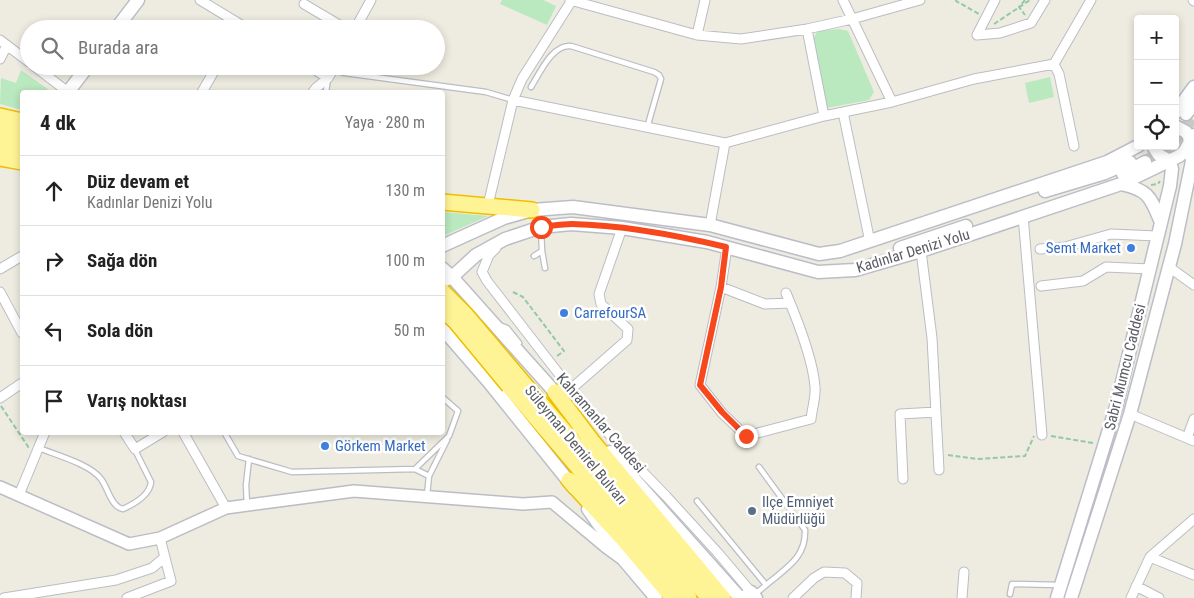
<!DOCTYPE html>
<html lang="tr">
<head>
<meta charset="utf-8">
<style>
	body { margin:0; font-family:"Roboto Condensed",sans-serif; background:#f2f2f2; color:#222 }
	.controls { position:absolute; right:15px; top:15px; display:grid; overflow:hidden; border-radius:5px; box-shadow:0 2px 8px #0003 }
	.controls button { width:45px; height:45px; display:grid; place-items:center; padding:0; border:0; border-bottom:1px solid #e0e0e0; background:#fff; color:#222; font:25px sans-serif }
	.stop { position:absolute; width:15px; height:15px; margin:-11px; border:4px solid #f7471d; border-radius:50%; background:#fff }
	.stop.end { background:#f7471d; border-color:#fff; box-shadow:0 1px 5px #0008 }
	.list { margin:0; padding:0; list-style:none }
	h2 { display:flex; justify-content:space-between; align-items:center; height:65px; margin:0; padding:0 20px; font-size:21px }
	h2 small { font-size:16px; font-weight:400; color:#767676 }
	.list li { display:grid; grid-template-columns:32px 1fr auto; gap:15px; align-items:center; box-sizing:border-box; height:70px; padding:0 20px; border-top:1px solid #e0e0e0 }
	.list b { display:block; font-size:19px; white-space:nowrap }
	.list p { margin:0; font-size:16px; white-space:nowrap; color:#767676 }
	.list em { font-size:16px; font-style:normal; color:#767676 }
	.icon { flex:none; width:28px; height:28px; fill:none; stroke:currentColor; stroke-width:2; stroke-linecap:round; stroke-linejoin:round }
	.map { position:relative; flex:none; width:1194px; height:598px; overflow:hidden }
	.search { position:absolute; background:#fff; box-shadow:0 2px 8px #0003; left:20px; top:20px; width:425px; height:55px; display:flex; align-items:center; gap:12px; box-sizing:border-box; padding:0 18px; border-radius:28px; color:#767676; font-size:19px }
	.panel { position:absolute; background:#fff; box-shadow:0 2px 8px #0003; left:20px; top:90px; width:425px; height:345px; border-radius:5px }
	.map>svg:first-child { display:block }
	.green { fill:#bae8bf }
	.lines { fill:none; stroke-linecap:round; stroke-linejoin:round }
	.secondary-tunnel { stroke:#c9c8c1; stroke-width:12; stroke-dasharray:12 6; stroke-linecap:butt }
	.service-casing { stroke:#bbbdc4; stroke-width:7 }
	.minor-casing { stroke:#bbbdc4; stroke-width:11 }
	.tertiary-casing { stroke:#bbbdc4; stroke-width:14 }
	.secondary-casing { stroke:#bbbec6; stroke-width:15 }
	.trunk-casing { stroke:#eebf00; stroke-width:18 }
	.path { stroke:#93c9a9; stroke-width:2; stroke-dasharray:5 2.5; stroke-linecap:butt }
	.service { stroke:#fff; stroke-width:4.5 }
	.minor { stroke:#fff; stroke-width:9 }
	.tertiary { stroke:#fff; stroke-width:11 }
	.secondary { stroke:#fff; stroke-width:12 }
	.trunk { stroke:#fff495; stroke-width:15 }
	.trunk-bridge-casing { stroke:#eebf00; stroke-width:18; stroke-linecap:butt }
	.trunk-bridge { stroke:#fff495; stroke-width:15 }
	.route { stroke:#f7471d; stroke-width:6 }
	.shop-dot { fill:#3f7fe0; stroke:#fff; stroke-width:2 }
	.service-dot { fill:#5c6f8a; stroke:#fff; stroke-width:2 }
	.labels { text-anchor:middle; dominant-baseline:central; stroke-width:5; stroke-linejoin:round; paint-order:stroke }
	.shop-label { font-size:15px; fill:#366cbe; stroke:#fff; text-anchor:start }
	.street-label { font-size:15px; fill:#595c63; stroke:#fff }
	.service-label { font-size:15px; fill:#4e5e75; stroke:#fff; text-anchor:start }
</style>
</head>
<body>
<div class="map">
<svg width="1194" height="598" viewBox="0 0 1194 598">
	<rect width="100%" height="100%" fill="#eeece0"/>
	<path class="green" d="M502,0H543L556,6L547,25L500,4Z
		M839,29L848,31L874,92L869,100L827,108L813,39L818,31Z
		M21,70L49,90V92H22V110L0,104L1,78L16,83Z
		M1050,77L1054,97L1029,103L1025,83Z
		M443,212L488,216L443,236Z"/>
	<g class="lines">
		<path class="secondary-tunnel" d="M1175,140L1192,119
			M1145,162L1169,146"/>
		<g class="service-casing">
			<path id="service" d="M333,70L345,73L486,92L513,100
				M531,87C540,73 552,44 571,46L654,72L659,75L661,79L647,128
				M326,92L328,79
				M541,229L542,251L545,268
				M534,256L542,251
				M502,326L507,328L519,343
				M224,432L238,456L292,472L415,469L449,436L458,411L442,397
				M39,448C56,455 90,464 101,479C108,488 111,507 123,509C134,504 150,495 151,482L135,450
				M759,467L805,530C806,558 786,568 766,585
				M415,469L429,476
				M427,495L429,476L447,440
				M697,501L766,585L759,591L755,592
				M247,505L246,485L249,459
				M1010,594L1012,584L1059,585"/>
		</g>
		<g class="minor-casing">
			<path id="minor" d="M200,0L248,29
				M570,0L697,35L741,39L807,29L852,19L920,0
				M843,0L892,102
				M995,0L977,35L1000,33L1031,23L1045,0
				M1193,0L1194,1
				M304,4L346,29
				M355,29L371,0
				M807,29L824,116
				M697,35L705,0
				M0,40L29,62
				M0,59L7,45
				M1054,64L1059,74L1074,146
				M34,66L68,92
				M309,66L328,78
				M202,92L217,66
				M313,92L316,88L328,78L335,66
				M513,100L725,143
				M843,112L870,242
				M488,205L513,100L522,79L572,0
				M1023,216L1042,435
				M710,225L725,143L824,116L892,102L974,79L1054,64L1091,0
				M727,247L721,287L700,385L722,413L746,436L811,419C812,409 816,397 815,387C813,359 797,319 786,293
				M496,248L489,255L482,272L487,281L576,396L637,466L666,496L718,553L751,592
				M1040,249L1065,247L1111,234L1157,236
				M921,251L932,338L939,470
				M1169,267L1194,285
				M0,269L22,256
				M1041,286L1083,281L1106,267L1150,269
				M721,287L765,304L790,303
				M0,292L22,333
				M571,389L627,340L628,329L601,304L599,294L622,228
				M0,398L22,383
				M1130,414L1194,441
				M124,432L135,449L163,432
				M183,432L226,508
				M1187,438L1194,419
				M903,479L900,414L936,412
				M19,495L45,432
				M1150,557L1194,575
				M1136,586L1159,598
				M4,598L116,580L152,568L165,557
				M127,598L171,581L160,538
				M793,598L814,578L824,572L845,573L857,583L856,598
				M962,598L964,572
				M1131,598L1150,557L1194,519"/>
		</g>
		<g class="tertiary-casing">
			<path id="tertiary" d="M0,487L129,544L160,538L226,508L354,491L523,504L552,502L606,547L621,558"/>
		</g>
		<g class="secondary-casing">
			<path id="secondary" d="M116,29L138,0
				M68,92L88,66
				M1175,113L1194,87
				M1186,114L1194,104
				M1153,146L1159,155L1170,161
				M1123,174L1145,162
				M1121,184C1148,190 1150,196 1160,220
				M1045,191L1105,173L1130,162
				M442,246L504,218L532,210L573,207L710,225L819,254L840,251L1107,162L1138,146
				M900,248L966,226
				M442,268L452,277L561,399
				M442,282L452,277L476,255L505,239L541,227L571,224L622,228L707,242L818,272L855,270L921,251L1121,184L1179,156L1184,152L1194,135
				M442,328L488,381L574,488
				M610,452L740,598
				M588,509L623,559L656,598
				M743,598L751,592L756,598
				M1057,598L1116,407L1170,186L1172,169L1170,161
				M1071,598L1130,414L1175,244L1192,161L1189,136L1186,132L1175,126"/>
		</g>
		<g class="trunk-casing">
			<path id="trunk" d="M0,116L22,121
				M0,129L22,134
				M0,144L22,149
				M0,158L22,162
				M442,202L532,210
				M520,379L636,515L709,598
				M509,386L689,598
				M555,392L592,441L723,598
				M569,480L624,540L673,598"/>
		</g>
		<path class="path" d="M957,0L956,1L979,14
			M1025,0L1019,7L1025,15
			M994,24L1030,0
			M1151,185L1158,184L1160,181
			M513,292L523,297L564,351L557,356
			M1,406L29,448
			M1051,436L1093,443
			M948,455L977,459L1025,456L1034,436"/>
		<use href="#service" class="service"/>
		<use href="#minor" class="minor"/>
		<use href="#tertiary" class="tertiary"/>
		<use href="#secondary" class="secondary"/>
		<use href="#trunk" class="trunk"/>
		<g class="trunk-bridge-casing">
			<path id="trunk-bridge" d="M442,291L466,315L520,379
				M442,309L456,322L509,386"/>
		</g>
		<use href="#trunk-bridge" class="trunk-bridge"/>
	</g>
	<g class="lines">
		<path class="route" d="M541,227C551,226 562,224 572,224C620,225 680,236 726,247L721,287L700,385L722,412L746,436"/>
	</g>
	<g class="shop-dot">
		<circle cx="1131" cy="248" r="5"/>
		<circle cx="564" cy="313" r="5"/>
		<circle cx="325" cy="446" r="5"/>
	</g>
	<circle class="service-dot" cx="752" cy="511" r="5"/>
	<g class="labels">
		<g class="shop-label">
			<text x="1121" y="248" text-anchor="end">Semt Market</text>
			<text x="574" y="313">CarrefourSA</text>
			<text x="335" y="446">Görkem Market</text>
		</g>
		<g class="street-label">
			<text transform="translate(913 251) rotate(-17)">Kadınlar Denizi Yolu</text>
			<text transform="translate(1125 367) rotate(-76)">Sabri Mumcu Caddesi</text>
			<text transform="translate(601 423) rotate(49)">Kahramanlar Caddesi</text>
			<text transform="translate(576 445) rotate(50)">Süleyman Demirel Bulvarı</text>
		</g>
		<g class="service-label">
			<text x="762" y="502">Ilçe Emniyet<tspan x="762" dy="17">Müdürlüğü</tspan></text>
		</g>
	</g>
</svg>
<div class="controls">
<button>+</button>
<button>−</button>
<button><svg class="icon" aria-label="locate" viewBox="0 0 24 24"><circle cx="12" cy="12" r="6"/><path d="M12 2v4M12 18v4M2 12h4M18 12h4"/></svg></button>
</div>
<div class="stop" style="left:541px;top:227px"></div>
<div class="stop end" style="left:746px;top:436px"></div>
<div class="search"><svg class="icon" aria-label="search" viewBox="0 0 24 24"><circle cx="10" cy="10" r="6"/><path d="M15 15l6 6"/></svg>Burada ara</div>
<section class="panel">
<h2>4 dk<small>Yaya · 280 m</small></h2>
<ul class="list">
<li><svg class="icon" aria-label="ahead" viewBox="0 0 24 24"><path d="M12 20V5M6 11l6-6 6 6"/></svg><div><b>Düz devam et</b><p>Kadınlar Denizi Yolu</p></div><em>130 m</em></li>
<li><svg class="icon" aria-label="right" viewBox="0 0 24 24"><path d="M7 20v-9h11M14 6l5 5-5 5"/></svg><div><b>Sağa dön</b></div><em>100 m</em></li>
<li><svg class="icon" aria-label="left" viewBox="0 0 24 24"><path d="M17 20v-9H6M10 6l-5 5 5 5"/></svg><div><b>Sola dön</b></div><em>50 m</em></li>
<li><svg class="icon" aria-label="arrive" viewBox="0 0 24 24"><path d="M6 21V4h12l-3 4 3 4H6"/></svg><div><b>Varış noktası</b></div></li>
</ul>
</section>
</div>
</body>
</html>
